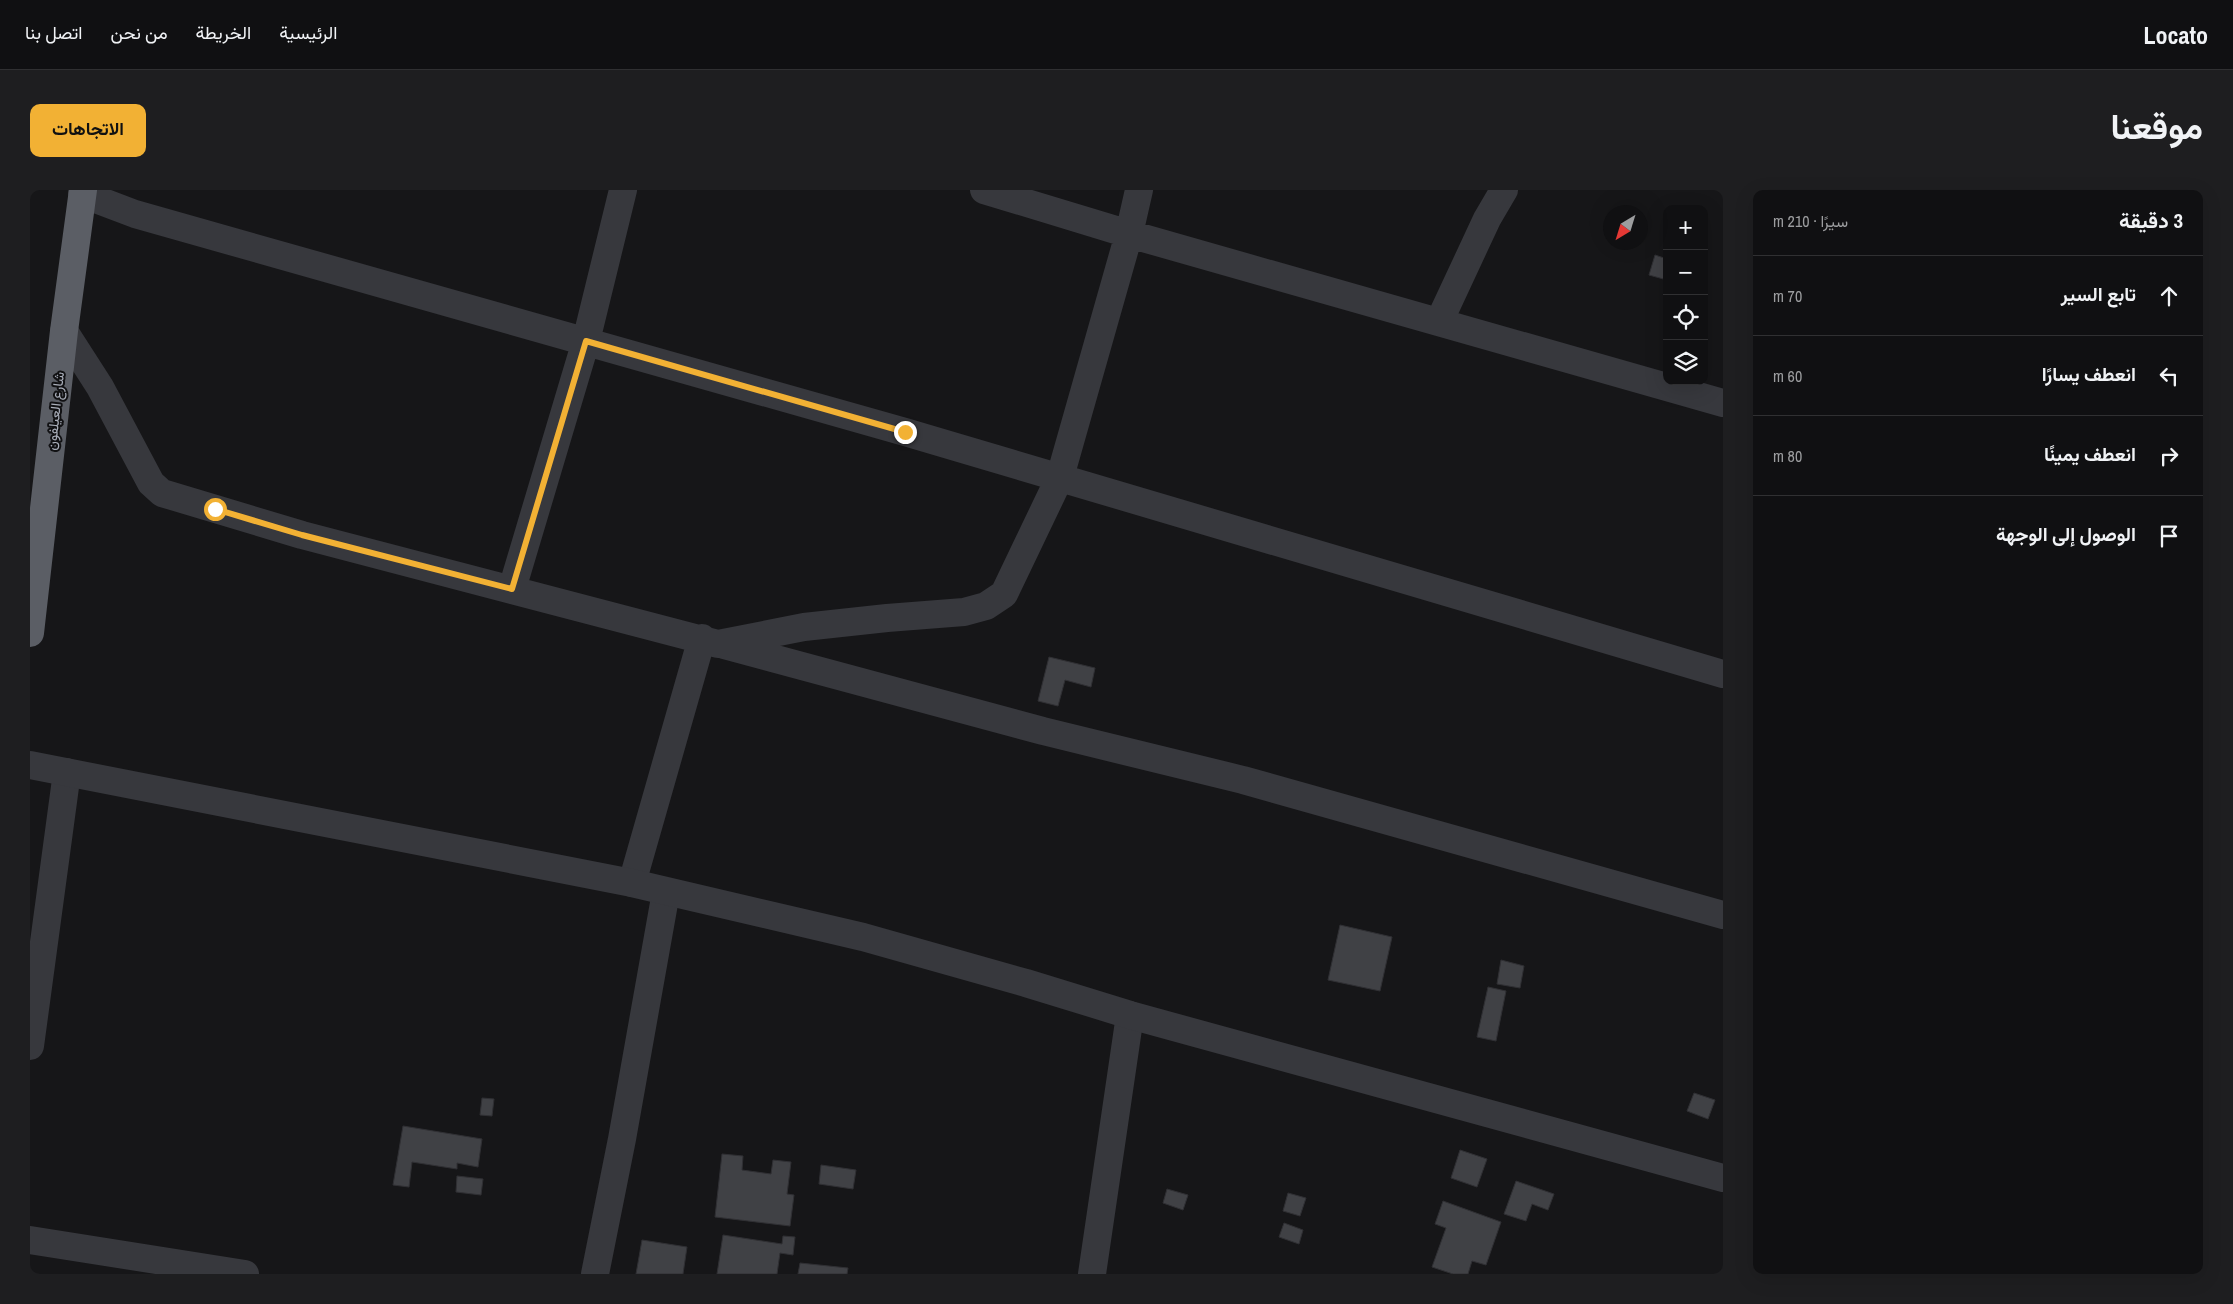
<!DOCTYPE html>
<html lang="ar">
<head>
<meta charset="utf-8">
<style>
	body { margin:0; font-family:"Archivo Narrow",Vazirmatn,sans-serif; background:#1e1e20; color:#f1f3f6; direction:rtl }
	.controls { position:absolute; right:15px; top:15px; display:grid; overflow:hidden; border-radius:10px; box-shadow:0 5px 20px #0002 }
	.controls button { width:45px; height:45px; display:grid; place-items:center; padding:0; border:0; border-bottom:1px solid #303032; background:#101012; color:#f1f3f6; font:25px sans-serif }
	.compass { position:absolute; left:1573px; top:15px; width:45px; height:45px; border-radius:50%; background:#101012; box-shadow:0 5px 20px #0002; rotate:218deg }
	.stop { position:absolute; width:15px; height:15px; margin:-11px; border:4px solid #f2b134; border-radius:50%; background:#fff }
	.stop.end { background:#f2b134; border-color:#fff; box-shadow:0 1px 5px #0008 }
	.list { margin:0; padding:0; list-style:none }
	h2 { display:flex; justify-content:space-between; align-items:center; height:65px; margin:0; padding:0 20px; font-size:21px }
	h2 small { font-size:16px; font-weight:400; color:#9c9d9f }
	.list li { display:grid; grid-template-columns:32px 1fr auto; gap:15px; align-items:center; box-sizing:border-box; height:80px; padding:0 20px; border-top:1px solid #303032 }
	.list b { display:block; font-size:19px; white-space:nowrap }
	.list em { font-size:16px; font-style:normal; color:#9c9d9f }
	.icon { flex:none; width:28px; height:28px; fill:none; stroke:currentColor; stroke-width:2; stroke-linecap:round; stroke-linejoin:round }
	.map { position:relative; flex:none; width:1693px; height:1084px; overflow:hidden; direction:ltr; border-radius:10px }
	header { display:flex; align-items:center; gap:30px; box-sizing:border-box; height:70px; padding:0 25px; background:#101012; border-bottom:1px solid #303032 }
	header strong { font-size:24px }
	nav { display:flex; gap:28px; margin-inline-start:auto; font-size:18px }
	.intro { display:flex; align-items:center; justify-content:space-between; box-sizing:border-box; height:120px; padding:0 30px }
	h1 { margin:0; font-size:35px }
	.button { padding:12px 22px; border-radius:10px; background:#f2b134; color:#111; font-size:18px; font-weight:700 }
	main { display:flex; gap:30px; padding:0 30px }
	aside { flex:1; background:#101012; border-radius:10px; box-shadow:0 5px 20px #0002 }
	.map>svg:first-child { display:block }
	.building { fill:#404145; stroke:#303034 }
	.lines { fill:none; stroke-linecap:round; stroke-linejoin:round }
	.minor { stroke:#37383d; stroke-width:28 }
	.tertiary { stroke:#37383d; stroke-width:28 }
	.trunk { stroke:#5b5e65; stroke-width:28 }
	.route { stroke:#f2b134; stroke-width:6 }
	.labels { text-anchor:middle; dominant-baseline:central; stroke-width:4; stroke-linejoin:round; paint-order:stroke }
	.street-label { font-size:14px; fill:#a8adb8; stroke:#111113 }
</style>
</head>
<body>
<header>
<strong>Locato</strong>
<nav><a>الرئيسية</a><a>الخريطة</a><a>من نحن</a><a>اتصل بنا</a></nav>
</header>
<div class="intro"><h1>موقعنا</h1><a class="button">الاتجاهات</a></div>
<main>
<aside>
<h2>3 دقيقة<small>سيرًا · 210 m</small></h2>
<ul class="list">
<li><svg class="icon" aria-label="ahead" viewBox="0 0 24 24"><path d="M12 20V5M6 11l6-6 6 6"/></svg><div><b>تابع السير</b></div><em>70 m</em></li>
<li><svg class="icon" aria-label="left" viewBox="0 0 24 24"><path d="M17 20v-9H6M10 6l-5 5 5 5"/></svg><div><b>انعطف يسارًا</b></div><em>60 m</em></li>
<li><svg class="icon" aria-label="right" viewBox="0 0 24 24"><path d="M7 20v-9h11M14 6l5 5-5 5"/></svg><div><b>انعطف يمينًا</b></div><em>80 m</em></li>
<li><svg class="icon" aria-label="arrive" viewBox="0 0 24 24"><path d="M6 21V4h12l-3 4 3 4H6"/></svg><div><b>الوصول إلى الوجهة</b></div></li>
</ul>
</aside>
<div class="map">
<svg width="1693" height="1084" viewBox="0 0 1693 1084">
	<rect width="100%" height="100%" fill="#161618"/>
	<path class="building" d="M1625,65L1637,69V90L1619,85Z
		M1019,467L1065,478L1061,497L1035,490L1028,516L1008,511Z
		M1310,735L1362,747L1350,801L1298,790Z
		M1471,770L1494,776L1490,798L1467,794Z
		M1458,797L1476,801L1466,851L1447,847Z
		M1664,903L1685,910L1678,929L1657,921Z
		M452,908L464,909L462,926L450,925Z
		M373,936L452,949L448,977L427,973V979L382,972L379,997L363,995Z
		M1430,960L1457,969L1447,997L1421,988Z
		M692,964L713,966L712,980L741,984L743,970L761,972L757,1004L764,1005L760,1036L685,1027Z
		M791,975L826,980L823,999L789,994Z
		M427,986L453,989L451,1005L426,1002Z
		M1486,991L1524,1004L1518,1020L1502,1014L1496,1031L1474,1024Z
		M1137,999L1158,1005L1153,1020L1133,1013Z
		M1258,1003L1276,1008L1270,1026L1253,1021Z
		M1413,1011L1471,1032L1456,1075L1442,1071L1438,1084H1423L1402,1077L1416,1038L1405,1034Z
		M1254,1033L1273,1040L1269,1054L1249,1047Z
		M693,1045L752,1054L753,1046L765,1047L763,1065L750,1063L747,1084H687Z
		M612,1050L657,1057L653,1084H606Z
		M770,1073L818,1078L817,1084H768Z"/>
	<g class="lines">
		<path class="minor" d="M954,0L1099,44L1693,213
			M52,4L105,24L875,242L1693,484
			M1409,132L1457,29L1474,0
			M34,141L70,197L121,293L132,303L272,345L688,454L774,437L857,428L934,422L956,416L974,404L1030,287L1099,44L1109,0
			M482,399L556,151L593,0
			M694,455L1013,541L1213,590L1693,725
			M602,693L672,448
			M0,856L37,582
			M0,1050L215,1084
			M565,1084L592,949L636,702
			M1062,1084L1100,825"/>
		<path class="tertiary" d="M0,575L602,693L833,747L996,793L1100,825L1693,988"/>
		<path class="trunk" d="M0,443L34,141L53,0"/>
	</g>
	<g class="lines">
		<path class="route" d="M185,319L272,345L482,399L556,151L875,242"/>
	</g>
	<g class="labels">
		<g class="street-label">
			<text transform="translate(25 221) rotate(-84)">شارع العيلفون</text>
		</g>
	</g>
</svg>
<div class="controls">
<button>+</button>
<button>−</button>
<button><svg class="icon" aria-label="locate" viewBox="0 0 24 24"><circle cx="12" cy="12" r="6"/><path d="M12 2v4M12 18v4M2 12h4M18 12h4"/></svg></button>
<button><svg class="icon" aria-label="layers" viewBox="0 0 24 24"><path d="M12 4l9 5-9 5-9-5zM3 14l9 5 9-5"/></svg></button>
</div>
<svg class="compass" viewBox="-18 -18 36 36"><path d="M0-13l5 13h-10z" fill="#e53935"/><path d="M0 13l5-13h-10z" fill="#9c9d9f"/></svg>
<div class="stop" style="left:185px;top:319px"></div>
<div class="stop end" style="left:875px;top:242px"></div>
</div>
</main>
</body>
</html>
